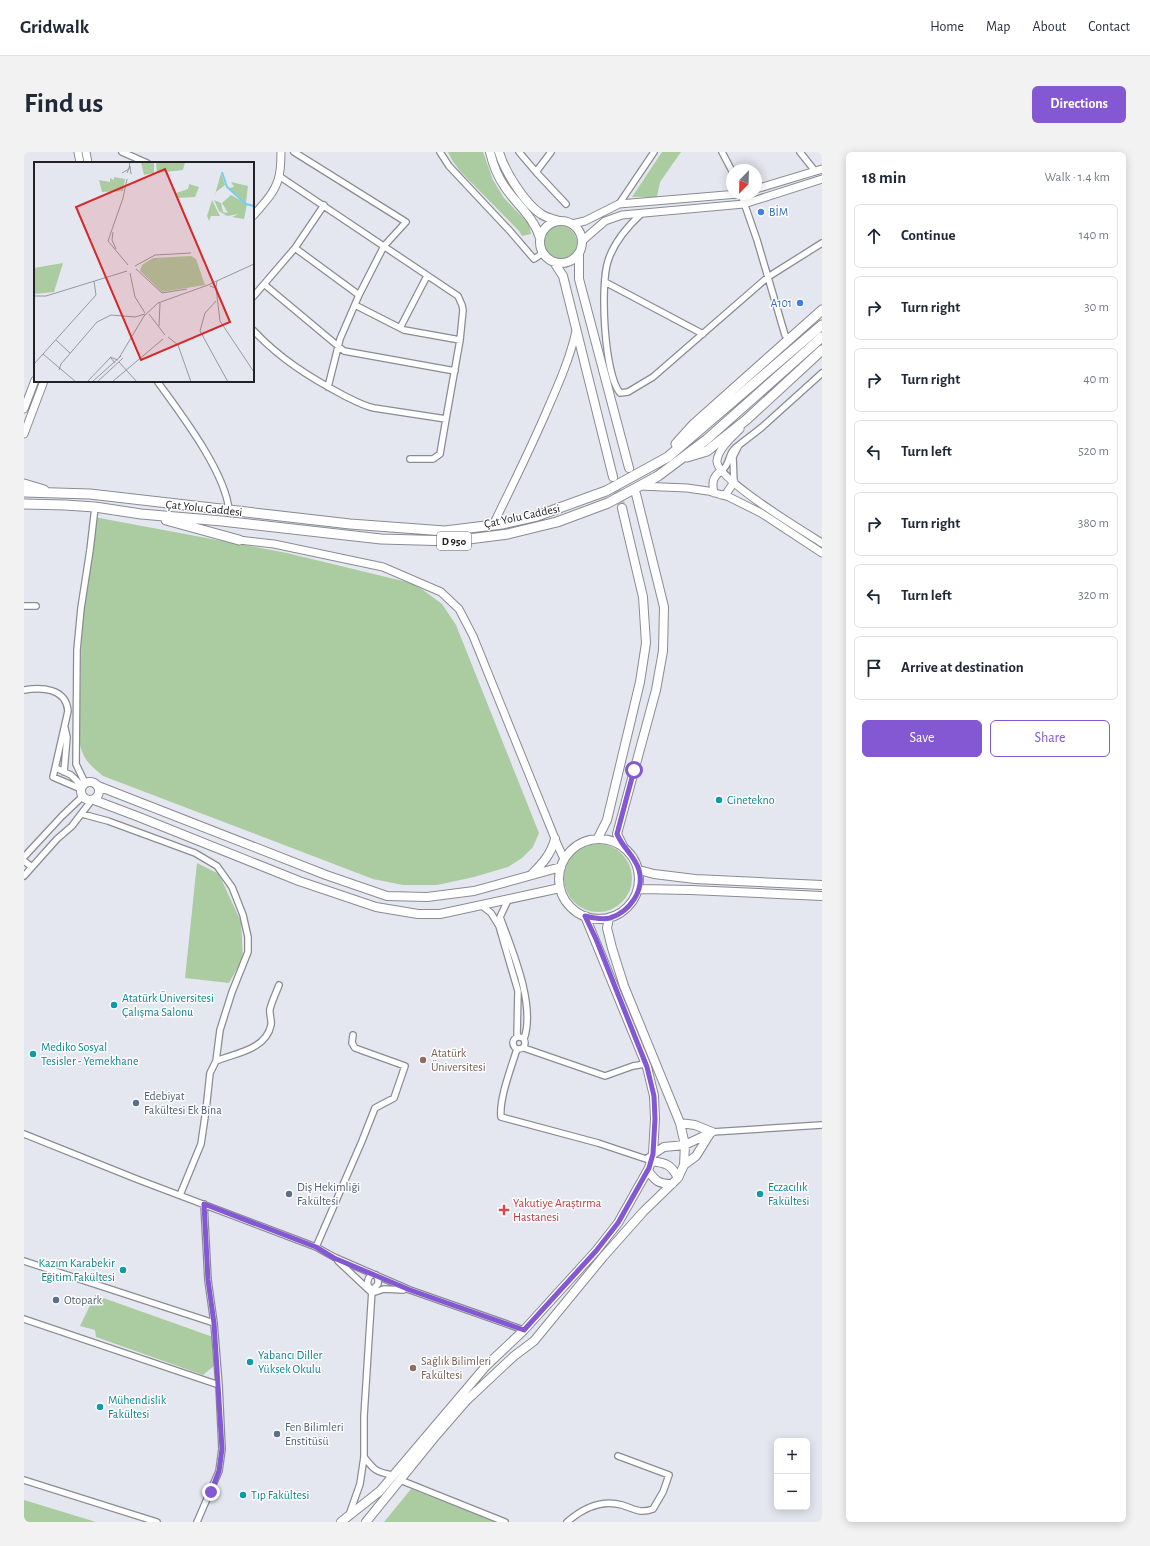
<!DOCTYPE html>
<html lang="en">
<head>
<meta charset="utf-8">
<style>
	body { margin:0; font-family:"Alegreya Sans",sans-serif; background:#f2f2f3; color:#1f2937 }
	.controls { position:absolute; right:12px; bottom:12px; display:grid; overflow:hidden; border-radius:6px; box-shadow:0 2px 10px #0003 }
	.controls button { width:36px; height:36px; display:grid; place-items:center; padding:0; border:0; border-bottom:1px solid #e0e1e3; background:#fff; color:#1f2937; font:20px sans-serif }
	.compass { position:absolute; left:702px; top:12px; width:36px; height:36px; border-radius:50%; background:#fff; box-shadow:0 2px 10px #0003; rotate:203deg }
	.stop { position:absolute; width:12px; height:12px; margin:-9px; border:3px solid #8358d2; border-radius:50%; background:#fff }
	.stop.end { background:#8358d2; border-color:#fff; box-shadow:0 1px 4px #0008 }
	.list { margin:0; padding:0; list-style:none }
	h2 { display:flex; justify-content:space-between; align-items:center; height:52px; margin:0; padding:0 16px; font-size:17px }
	h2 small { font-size:13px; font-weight:400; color:#747a83 }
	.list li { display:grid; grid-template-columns:26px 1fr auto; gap:12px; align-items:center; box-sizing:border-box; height:64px; margin:0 8px 8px; padding:0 8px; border:1px solid #e0e1e3; border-radius:6px }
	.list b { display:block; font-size:15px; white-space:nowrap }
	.list em { font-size:13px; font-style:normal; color:#747a83 }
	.actions { display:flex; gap:8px; padding:12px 16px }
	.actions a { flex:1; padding:9px 0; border:1px solid #8358d2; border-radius:6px; text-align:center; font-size:14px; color:#8358d2 }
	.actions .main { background:#8358d2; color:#fff }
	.icon { flex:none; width:22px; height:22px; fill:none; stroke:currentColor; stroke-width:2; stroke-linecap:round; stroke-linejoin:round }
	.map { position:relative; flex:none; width:798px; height:1370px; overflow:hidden; border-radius:6px }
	header { display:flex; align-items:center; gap:24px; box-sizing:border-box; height:56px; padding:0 20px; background:#fff; border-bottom:1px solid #e0e1e3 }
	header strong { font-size:19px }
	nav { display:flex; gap:22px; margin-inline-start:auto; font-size:14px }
	.intro { display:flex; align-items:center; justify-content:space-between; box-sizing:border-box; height:96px; padding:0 24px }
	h1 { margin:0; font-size:28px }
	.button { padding:10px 18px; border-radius:6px; background:#8358d2; color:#fff; font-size:14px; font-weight:700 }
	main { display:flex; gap:24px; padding:0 24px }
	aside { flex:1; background:#fff; border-radius:6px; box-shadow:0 2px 10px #0003 }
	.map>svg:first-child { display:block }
	.green { fill:#abcba1 }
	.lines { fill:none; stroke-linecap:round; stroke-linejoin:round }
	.secondary-tunnel { stroke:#bec0c8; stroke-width:8; stroke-dasharray:8 4; stroke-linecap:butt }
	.minor-casing { stroke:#8a8c94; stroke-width:8 }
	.tertiary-casing { stroke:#8a8c94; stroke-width:9 }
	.secondary-casing { stroke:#8a8c94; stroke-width:10 }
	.trunk-casing { stroke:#8a8c94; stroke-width:11 }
	.minor { stroke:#fff; stroke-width:5.5 }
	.tertiary { stroke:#fff; stroke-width:7 }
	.secondary { stroke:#fff; stroke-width:8 }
	.trunk { stroke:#fff; stroke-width:9 }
	.route { stroke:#8358d2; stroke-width:5 }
	.shop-dot { fill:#3f7fe0; stroke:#fff; stroke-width:1.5 }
	.culture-dot { fill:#0f9aa8; stroke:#fff; stroke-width:1.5 }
	.education-dot { fill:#8d6e63; stroke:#fff; stroke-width:1.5 }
	.service-dot { fill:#5c6f8a; stroke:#fff; stroke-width:1.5 }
	.health-dot { fill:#e0444e; stroke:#fff; stroke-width:1.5 }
	.labels { text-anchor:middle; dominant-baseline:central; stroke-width:3; stroke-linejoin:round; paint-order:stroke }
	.shield { fill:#fff; stroke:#646467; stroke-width:1 }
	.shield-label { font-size:11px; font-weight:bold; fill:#222226 }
	.shop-label { font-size:12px; fill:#366cbe; stroke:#fff; text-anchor:start }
	.street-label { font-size:12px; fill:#222226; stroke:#fff }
	.culture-label { font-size:12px; fill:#0d838f; stroke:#fff; text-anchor:start }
	.education-label { font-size:12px; fill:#785e54; stroke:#fff; text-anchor:start }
	.service-label { font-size:12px; fill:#4e5e75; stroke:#fff; text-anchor:start }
	.health-label { font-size:12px; fill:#be3a42; stroke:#fff; text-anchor:start }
	.inset-river { fill:none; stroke:#74cfee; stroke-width:2 }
	.inset-road { fill:none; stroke:#97989f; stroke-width:1 }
	.view { fill:#d62828; fill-opacity:0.15; stroke:#d62828; stroke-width:2 }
	.inset-edge { fill:none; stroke:#222226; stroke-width:2 }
</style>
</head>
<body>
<header>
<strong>Gridwalk</strong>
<nav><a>Home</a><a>Map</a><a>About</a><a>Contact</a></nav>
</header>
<div class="intro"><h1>Find us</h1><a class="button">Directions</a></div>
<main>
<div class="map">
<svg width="798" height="1370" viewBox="0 0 798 1370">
	<rect width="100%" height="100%" fill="#e5e7f0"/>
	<path class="green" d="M424,0H459L469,28L480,46L505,72L507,82L498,84L495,79L436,19L428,8Z
		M638,0H657L636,30L633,45H608Z
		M519 91a17 17 0 1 1 34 0a17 17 0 1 1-34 0Z
		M70,365L263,401L387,431L399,438L418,452L432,473L515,681L509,695L498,706L484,715L450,725L413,733H379L349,727L79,624C64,611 60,609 55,589L58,470Z
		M540 726a34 34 0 1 1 68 0a34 34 0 1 1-68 0Z
		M173,711L195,722L217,770L219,806L205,831L161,826Z
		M71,1143L189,1185L191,1213L179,1223L72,1185L71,1178L56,1174Z
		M387,1337L472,1370H360Z
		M0,1348L72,1370H0Z"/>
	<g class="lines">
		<path class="secondary-tunnel" d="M589,325L598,356"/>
		<g class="minor-casing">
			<path id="minor" d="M98,0L123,11
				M270,0L382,70L360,94L335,143L316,187L304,235
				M416,0L425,14L486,79L510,107L519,101
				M495,0L512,20L542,52
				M698,0L708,19
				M776,0L791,19
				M512,20L527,0
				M717,42L733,88L761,183L765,187
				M595,52L630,0
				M617,62C603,75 590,90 584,109C576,133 580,221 596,241L604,240L629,225L744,125L798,91
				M271,96L300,53
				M581,130L679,182
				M241,133L320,199L431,219
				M229,145L271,96L335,143
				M331,153L380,178L436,188
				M376,176L403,124
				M229,178C255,206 285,225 319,243C329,248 339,254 350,256L422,267L436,188L439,158L438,153L434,144L255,24
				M133,229C156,261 201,319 205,358
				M715,293L737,276L798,221
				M386,307H409L416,302L422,267
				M697,319C708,312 702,301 715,293L709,305L710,330
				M0,454H12
				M0,538C18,535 42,536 44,559L29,625L57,637
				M32,616L47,623L58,634
				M40,620L43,585L41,576
				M61,631L52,612L53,498L57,456L66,398L71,355
				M58,662L84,669L171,701L193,714L208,735L219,763L224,785V800L208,840L196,878L192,909
				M0,705L38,664L58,645
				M0,709L8,715
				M0,724L33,687L48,674L67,649
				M484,748L476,765C488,798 512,853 500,887
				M457,753L467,761L475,774L494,839L493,885
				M489 891a6 6 0 1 1 12 0a6 6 0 1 1-12 0Z
				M500,896L581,924L609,914L621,912
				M493,897C487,916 475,947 477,965L574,991L622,1007L629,1002
				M688,980L798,973
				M0,982L115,1028L292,1095L310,1105L386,1138L500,1178
				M156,1043L177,992L182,958L186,921L192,909C211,901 242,898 247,873C248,868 245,862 246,857C248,849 252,841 255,833
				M292,1095L338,989L351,956L370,946L381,914L331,896L328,891L329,883
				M0,1109L190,1171
				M314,1109L348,1141L360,1137L379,1138
				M348,1138L354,1132V1127L352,1123
				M0,1167L195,1233
				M340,1305C350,1318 352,1320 368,1323
				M0,1328L133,1370
				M376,1328L481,1370
				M325,1363L336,1332L340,1305V1264L348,1138C341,1133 343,1127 348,1122
				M173,1370L195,1319L198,1297L195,1233L190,1171L184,1128L180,1052
				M543,1370C559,1356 577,1347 598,1353C611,1357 616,1362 629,1357L639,1340L645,1323L594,1304"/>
		</g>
		<g class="tertiary-casing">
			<path id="tertiary" d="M54,0L56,11
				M62,0L64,11
				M732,37L798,17
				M229,64C238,53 250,42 254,28C257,19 257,9 257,0
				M548,72L561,69L595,52L714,42
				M558,89L581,69L598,63L720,52L798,27
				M0,257L11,228
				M716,277C708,285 694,297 693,309C691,326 782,381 798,391
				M0,282L20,229
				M615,334L663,336L684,339L705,345L737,361L798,401
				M690,341C688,332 688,325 697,319
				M697,343L702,342L710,330
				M469,373C488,334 507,296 524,256C535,231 546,206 552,179
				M215,388L250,392L359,415L417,440L435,457L449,484L534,694L540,707"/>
		</g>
		<g class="secondary-casing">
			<path id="secondary" d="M466,0C469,13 473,24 481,35C492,52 510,65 516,86
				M475,0C480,18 501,52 517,62C522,66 530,67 535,69
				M516 90a21 21 0 1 1 42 0a21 21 0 1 1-42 0Z
				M555,102V127L605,316
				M530,110L539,124L589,325
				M57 639a9 9 0 1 1 18 0a9 9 0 1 1-18 0Z
				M74,634L302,723L363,744L403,745L450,739L537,715
				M70,648L115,665L275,729L352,755L394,762H416L536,736
				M574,686L583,668L616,530L622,491L619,445L598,356
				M535 727a40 40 0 1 1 80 0a40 40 0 1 1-80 0Z
				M599,694L593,682L632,538L639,499L640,455L612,342
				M615,718L630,722L671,727L798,733
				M508,722C519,711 527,702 531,687
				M615,737L667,738L798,744
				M656,971L671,973L688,980
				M629,1002L640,995L661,993L688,980
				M627,1009C642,1011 647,1012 654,1026
				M660,1013L672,1004L687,980
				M624,1019C632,1029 634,1032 648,1032
				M317,1370L356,1339L462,1214L500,1178L572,1099L594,1071L625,1016L629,1002L631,967L630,944L623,915L561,764
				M342,1370L410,1286L443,1248L490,1204L510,1189L579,1105L619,1060L654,1026L660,1013L661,993L656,971L600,834L588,796L583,776L585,766"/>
		</g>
		<g class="trunk-casing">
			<path id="trunk" d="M652,292L670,272L798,158
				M663,305L683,299L722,268L798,198
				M0,332L20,338
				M0,340L66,342L326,372L421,379L478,372L513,364L582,339L644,305L798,173
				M0,352L41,353L71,355L117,362L198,369L357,387L429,389L484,382L533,370L584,351L634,324L682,288L798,185
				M142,368L215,388"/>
		</g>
		<use href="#minor" class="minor"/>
		<use href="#tertiary" class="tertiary"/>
		<use href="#secondary" class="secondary"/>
		<use href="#trunk" class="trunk"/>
	</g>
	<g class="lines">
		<path class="route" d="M187,1340L195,1319L198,1297L194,1233L190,1171L184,1128L180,1052L292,1095L310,1106L386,1138L500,1178L572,1099L594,1071L625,1016L629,1002L631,967L630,944L623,915L572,787L561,764C569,766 578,768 586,766C605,760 621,739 615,718C611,704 598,695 593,682L610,618"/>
	</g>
	<g class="shop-dot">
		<circle cx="737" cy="60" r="4"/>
		<circle cx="776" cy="151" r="4"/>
	</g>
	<g class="culture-dot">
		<circle cx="695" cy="648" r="4"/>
		<circle cx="90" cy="853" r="4"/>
		<circle cx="9" cy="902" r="4"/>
		<circle cx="736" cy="1042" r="4"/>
		<circle cx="99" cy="1118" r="4"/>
		<circle cx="226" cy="1210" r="4"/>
		<circle cx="76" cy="1255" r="4"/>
		<circle cx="219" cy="1343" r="4"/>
	</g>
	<g class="education-dot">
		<circle cx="399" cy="908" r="4"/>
		<circle cx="389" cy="1216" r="4"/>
	</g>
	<g class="service-dot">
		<circle cx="112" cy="951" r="4"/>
		<circle cx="265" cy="1042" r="4"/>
		<circle cx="32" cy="1148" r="4"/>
		<circle cx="253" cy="1282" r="4"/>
	</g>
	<path class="health-dot" d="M478 1052h4v4h4v4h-4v4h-4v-4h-4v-4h4z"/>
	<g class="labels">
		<rect class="shield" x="413" y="380" width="34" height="18" rx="3"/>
		<g class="shield-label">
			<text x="430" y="389">D 950</text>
		</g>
		<g class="shop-label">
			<text x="745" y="60">BİM</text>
			<text x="768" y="151" text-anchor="end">A101</text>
		</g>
		<g class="street-label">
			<text transform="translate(180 356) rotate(6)">Çat Yolu Caddesi</text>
			<text transform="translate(498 364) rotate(-12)">Çat Yolu Caddesi</text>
		</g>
		<g class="culture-label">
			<text x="703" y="648">Cinetekno</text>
			<text x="98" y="846">Atatürk Üniversitesi<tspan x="98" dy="14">Çalışma Salonu</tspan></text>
			<text x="17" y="895">Mediko Sosyal<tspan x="17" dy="14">Tesisler - Yemekhane</tspan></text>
			<text x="744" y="1035">Eczacılık<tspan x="744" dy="14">Fakültesi</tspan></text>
			<text x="91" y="1111" text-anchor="end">Kazım Karabekir<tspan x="91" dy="14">Eğitim Fakültesi</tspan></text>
			<text x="234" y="1203">Yabancı Diller<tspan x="234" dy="14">Yüksek Okulu</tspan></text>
			<text x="84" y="1248">Mühendislik<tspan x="84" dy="14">Fakültesi</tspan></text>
			<text x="227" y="1343">Tıp Fakültesi</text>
		</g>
		<g class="education-label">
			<text x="407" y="901">Atatürk<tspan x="407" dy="14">Üniversitesi</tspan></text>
			<text x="397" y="1209">Sağlık Bilimleri<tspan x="397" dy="14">Fakültesi</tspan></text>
		</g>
		<g class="service-label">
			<text x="120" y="944">Edebiyat<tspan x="120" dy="14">Fakültesi Ek Bina</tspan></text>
			<text x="273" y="1035">Diş Hekimliği<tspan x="273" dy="14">Fakültesi</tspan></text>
			<text x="40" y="1148">Otopark</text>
			<text x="261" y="1275">Fen Bilimleri<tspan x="261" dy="14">Enstitüsü</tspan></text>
		</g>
		<g class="health-label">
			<text x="489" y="1051">Yakutiye Araştırma<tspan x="489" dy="14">Hastanesi</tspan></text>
		</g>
	</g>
	<g transform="translate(10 10)">
		<rect width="220" height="220" fill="#e5e7f0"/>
		<path d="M107,0H120V11L110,13ZM122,0H151L149,8L123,11ZM187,11L191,23L182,30L180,36ZM80,15L91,17L89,29L68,30L65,18L76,20V16L80,18ZM197,20L214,24L212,41L195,26L200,25ZM155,22L165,25L161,35L142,36V31L154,27ZM197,33L213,42L210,57L198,55L205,52L193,54L185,49L180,38L187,41L189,50L194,51L188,41ZM178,38L186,54H177L175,59L173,54ZM157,94L162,97L171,123L128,130L106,109L108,103L119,96ZM29,101L20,130L0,132V106Z" fill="#abcba1"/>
		<path class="inset-river" d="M188,10L193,25L212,42L220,44"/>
		<path class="inset-road" d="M88,11L95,7L96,0M93,11L96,4L97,12M93,17L89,36L74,79L94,103M79,70L78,78L82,87M101,104L121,93L157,91M102,107L128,131L153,127M96,111L101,135L111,151M176,124L182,126L183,119M182,126L186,159L220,210M0,134H12L93,109M182,139L171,151L166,169L194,220M115,152L131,173M125,164L126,141M134,175L144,183L157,220M22,178L36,191M9,192L42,220M85,196L110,154L124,141L174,123L220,102M85,200L103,220M81,201L76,195L84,198M0,202L62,133L60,119M25,208L27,202L63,160L77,153L101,155L111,152M53,220L76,196M58,220L87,194M63,220L89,196M78,220L129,177"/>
		<path class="view" d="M131,7L196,160L107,198L42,45Z"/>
		<rect width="220" height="220" class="inset-edge"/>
	</g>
</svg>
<div class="controls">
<button>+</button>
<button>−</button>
</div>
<svg class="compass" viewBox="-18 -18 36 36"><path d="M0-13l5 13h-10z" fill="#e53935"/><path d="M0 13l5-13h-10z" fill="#747a83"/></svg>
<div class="stop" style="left:610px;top:618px"></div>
<div class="stop end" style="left:187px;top:1340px"></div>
</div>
<aside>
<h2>18 min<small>Walk · 1.4 km</small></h2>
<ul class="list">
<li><svg class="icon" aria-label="ahead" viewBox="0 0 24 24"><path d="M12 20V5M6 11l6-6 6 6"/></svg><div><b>Continue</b></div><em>140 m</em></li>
<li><svg class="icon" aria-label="right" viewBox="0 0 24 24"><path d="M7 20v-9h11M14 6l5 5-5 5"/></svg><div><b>Turn right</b></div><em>30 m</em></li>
<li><svg class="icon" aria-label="right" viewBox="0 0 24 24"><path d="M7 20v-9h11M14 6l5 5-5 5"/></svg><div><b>Turn right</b></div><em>40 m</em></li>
<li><svg class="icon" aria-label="left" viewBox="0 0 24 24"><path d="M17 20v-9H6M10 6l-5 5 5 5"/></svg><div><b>Turn left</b></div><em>520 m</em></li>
<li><svg class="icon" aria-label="right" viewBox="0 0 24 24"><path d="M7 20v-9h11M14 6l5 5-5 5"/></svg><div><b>Turn right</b></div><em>380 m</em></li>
<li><svg class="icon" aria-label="left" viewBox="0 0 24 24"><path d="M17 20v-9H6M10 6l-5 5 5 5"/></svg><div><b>Turn left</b></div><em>320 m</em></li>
<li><svg class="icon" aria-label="arrive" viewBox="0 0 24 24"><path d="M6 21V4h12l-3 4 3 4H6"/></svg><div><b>Arrive at destination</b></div></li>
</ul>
<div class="actions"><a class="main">Save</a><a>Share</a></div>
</aside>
</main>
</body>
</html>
